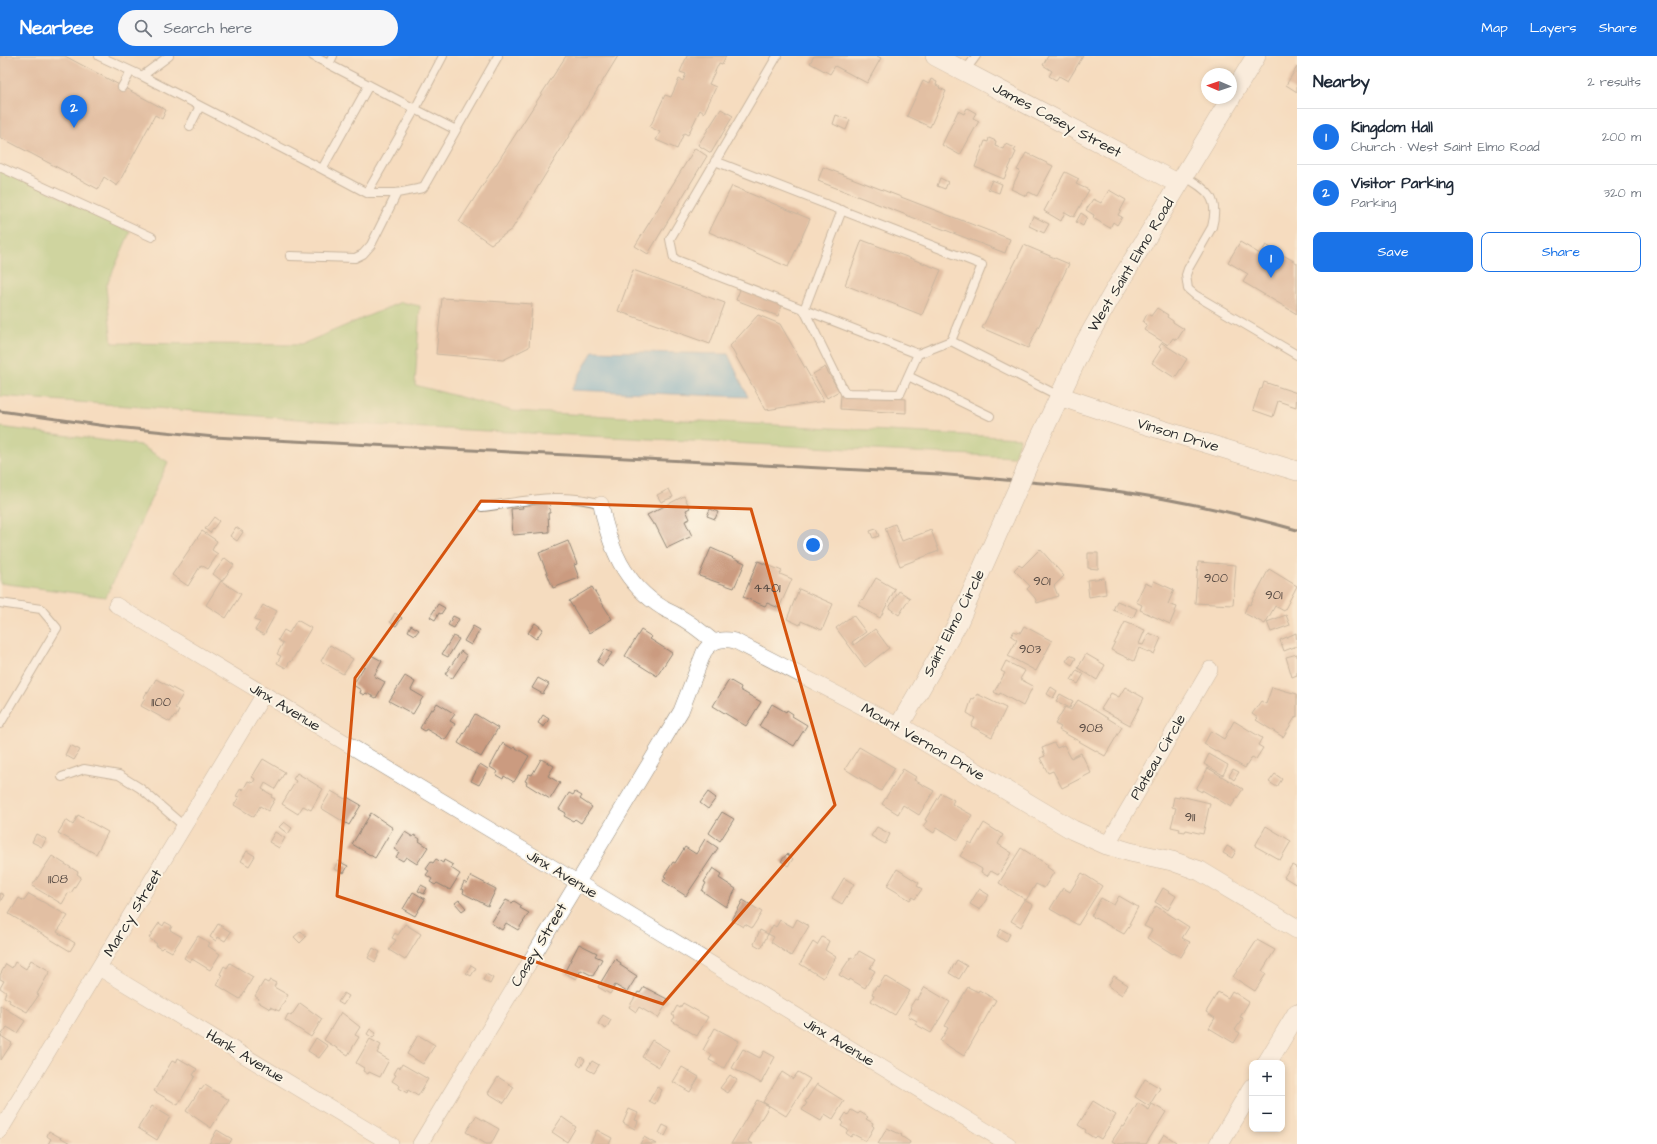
<!DOCTYPE html>
<html lang="en">
<head>
<meta charset="utf-8">
<style>
	body { margin:0; font-family:"Architects Daughter",sans-serif; background:#f6f6f7; color:#1f2937 }
	.controls { position:absolute; right:12px; bottom:12px; display:grid; overflow:hidden; border-radius:8px; box-shadow:0 2px 6px #0003 }
	.controls button { width:36px; height:36px; display:grid; place-items:center; padding:0; border:0; border-bottom:1px solid #e0e1e3; background:#fff; color:#1f2937; font:20px sans-serif }
	.compass { position:absolute; left:1201px; top:12px; width:36px; height:36px; border-radius:50%; background:#fff; box-shadow:0 2px 6px #0003; rotate:272deg }
	.you { position:absolute; left:813px; top:489px; width:14px; height:14px; margin:-10px; border:3px solid #fff; border-radius:50%; background:#1a73e8; box-shadow:0 0 0 6px #1a73e833 }
	.badge { display:grid; place-items:center; width:26px; height:26px; border-radius:50%; background:#1a73e8; color:#fff; font-size:13px; font-weight:700 }
	.pin { position:absolute; translate:-50% -33px; filter:drop-shadow(0 1px 2px #0008) }
	.pin::after { content:''; position:absolute; top:21px; width:14px; height:12px; background:inherit; clip-path:polygon(0 0,100% 0,50% 100%) }
	.list { margin:0; padding:0; list-style:none }
	h2 { display:flex; justify-content:space-between; align-items:center; height:52px; margin:0; padding:0 16px; font-size:17px }
	h2 small { font-size:13px; font-weight:400; color:#747a83 }
	.list li { display:grid; grid-template-columns:26px 1fr auto; gap:12px; align-items:center; box-sizing:border-box; height:56px; padding:0 16px; border-top:1px solid #e0e1e3 }
	.list b { display:block; font-size:15px; white-space:nowrap }
	.list p { margin:0; font-size:13px; white-space:nowrap; color:#747a83 }
	.list em { font-size:13px; font-style:normal; color:#747a83 }
	.actions { display:flex; gap:8px; padding:12px 16px }
	.actions a { flex:1; padding:9px 0; border:1px solid #1a73e8; border-radius:8px; text-align:center; font-size:14px; color:#1a73e8 }
	.actions .main { background:#1a73e8; color:#fff }
	.icon { flex:none; width:22px; height:22px; fill:none; stroke:currentColor; stroke-width:2; stroke-linecap:round; stroke-linejoin:round }
	.map { position:relative; flex:none; width:1297px; height:1088px; overflow:hidden }
	header { display:flex; align-items:center; gap:24px; box-sizing:border-box; height:56px; padding:0 20px; background:#1a73e8; color:#fff }
	header strong { font-size:19px }
	nav { display:flex; gap:22px; margin-inline-start:auto; font-size:14px }
	.search { width:280px; height:36px; background:#f6f6f7; display:flex; align-items:center; gap:10px; box-sizing:border-box; padding:0 14px; border-radius:22px; color:#747a83; font-size:15px }
	main { display:flex }
	aside { flex:1; background:#fff }
	.map>svg:first-child { display:block }
	.green { fill:#9fcb79; stroke:#657b52 }
	.water { fill:#5dadd7; stroke:#446c81 }
	.building { fill:#cb9b80 }
	.lines { fill:none; stroke-linecap:round; stroke-linejoin:round }
	.service-casing { stroke:#908475; stroke-width:10 }
	.minor-casing { stroke:#908475; stroke-width:16 }
	.tertiary-casing { stroke:#908475; stroke-width:20 }
	.service { stroke:#fff; stroke-width:8 }
	.minor { stroke:#fff; stroke-width:15 }
	.tertiary { stroke:#fff; stroke-width:19 }
	.rail { stroke:#2b2b2b; stroke-width:3 }
	.tertiary-bridge-casing { stroke:#908475; stroke-width:20; stroke-linecap:butt }
	.tertiary-bridge { stroke:#fff; stroke-width:19 }
	.marked { fill:none; stroke:#d5540f; stroke-width:3; stroke-linejoin:round }
	.labels { text-anchor:middle; dominant-baseline:central; stroke-width:4; stroke-linejoin:round; paint-order:stroke }
	.number-label { font-size:13px; fill:#534740 }
	.street-label { font-size:15px; fill:#2b2b2b; stroke:#fcf5e5 }
</style>
</head>
<body>
<header>
<strong>Nearbee</strong>
<div class="search"><svg class="icon" aria-label="search" viewBox="0 0 24 24"><circle cx="10" cy="10" r="6"/><path d="M15 15l6 6"/></svg>Search here</div>
<nav><a>Map</a><a>Layers</a><a>Share</a></nav>
</header>
<main>
<div class="map">
<svg width="1297" height="1088" viewBox="0 0 1297 1088">
	<rect width="100%" height="100%" fill="#fcf5e5"/>
	<filter id="ink" filterUnits="userSpaceOnUse"><feTurbulence type="fractalNoise" baseFrequency=".025" numOctaves="2"/><feDisplacementMap in="SourceGraphic" scale="8" xChannelSelector="R" yChannelSelector="G"/><feConvolveMatrix kernelMatrix="1 2 1 2 8 2 1 2 1" color-interpolation-filters="sRGB"/></filter>
	<filter id="wash" filterUnits="userSpaceOnUse"><feTurbulence type="fractalNoise" baseFrequency=".012" numOctaves="4" result="noise"/><feDisplacementMap in="SourceGraphic" scale="16" xChannelSelector="R" yChannelSelector="G"/><feGaussianBlur stdDeviation="0.9" result="paint"/><feColorMatrix in="noise" values="0 0 0 0 0 0 0 0 0 0 0 0 0 0 0 0 0 1.4 0 .05"/><feComposite in="paint" operator="in"/></filter>
	<g filter="url(#wash)">
		<rect width="100%" height="100%" fill="#f5dcbf"/>
		<path class="green" d="M0,110L130,176L106,231L112,287L300,289L401,246L420,250L415,329L513,355L1020,382L1014,401L387,370L0,340Z
			M0,371L140,389L168,406L106,541L0,527Z"/>
		<path class="water" d="M593,295L728,298L748,341L571,334Z"/>
		<g id="blocks">
			<path class="building" d="M0,0H65L166,54L162,63L155,59L117,130L104,121L98,133L0,81Z
				M566,0H618L512,173L491,188L459,166Z
				M687,0H726L722,8L719,7L709,28L716,31L704,57L700,54L688,79L684,77L677,93L656,84L660,76L650,71L665,39L671,41L679,23L683,25L686,18L680,16Z
				M814,0H877L881,2L867,27L835,10L830,18L810,7Z
				M1048,0H1083L1068,25L1059,20L1056,24L1049,20L1052,15L1043,9Z
				M1297,11V36L1286,29Z
				M931,23L937,26L936,29L940,31L939,32L946,35L930,71L907,60L923,25L929,28Z
				M967,52L976,57L973,62L979,65L960,99L942,89L958,55L964,58Z
				M721,53L733,60L711,97L698,89Z
				M836,59L850,64L846,74L833,68Z
				M989,82L996,85L995,90L1003,93L1005,88L1016,92L1014,95L1016,96L1004,123L975,111L985,85L988,86Z
				M695,92L707,100L648,198L635,190Z
				M1026,97L1053,110L1037,140L1029,136L1026,140L1011,133L1020,115L1017,114Z
				M823,111L1010,183L1005,197L818,125Z
				M1065,116L1079,123L1076,128L1089,134L1074,161L1065,156L1061,165L1044,155Z
				M940,122L948,126L945,133L937,130Z
				M992,124L1002,128L999,137L988,133Z
				M732,130L810,163L788,211L709,176Z
				M1109,134L1126,144L1118,159L1122,161L1117,169L1113,166L1110,172L1093,162L1094,159L1086,154L1093,143L1101,147Z
				M1081,157L1087,161L1083,170L1076,166Z
				M1033,160L1049,168L1044,177L1029,170Z
				M862,184L941,214L922,259L845,229Z
				M1240,186L1260,198L1266,189L1297,207V258L1243,226L1248,218L1228,206Z
				M1024,189L1069,208L1028,292L982,272Z
				M633,214L725,247L710,288L618,255Z
				M741,231L783,247L778,260L736,244Z
				M442,242L532,248L529,291L503,304L436,298Z
				M1157,252L1168,259L1167,261L1173,265V266L1184,273L1177,284L1173,282L1168,289L1144,274L1147,269L1143,266L1147,258L1151,260Z
				M758,259L780,268L824,345L766,354L730,290Z
				M1162,287L1187,303L1175,322L1152,307L1161,293L1159,291Z
				M825,311L839,335L827,342L813,318Z
				M1264,326L1297,337L1296,351L1278,345L1273,361L1253,354L1260,333H1262Z
				M841,339L906,343V357L840,353Z
				M669,433L673,441L661,446L657,439Z
				M684,440L690,452L686,454L690,463L685,465L692,480L667,492L655,468H653L647,459Z
				M549,443L550,457H548L549,476L513,479L511,453L523,452L522,449H525L524,445Z
				M710,453L718,456L715,463L707,460Z
				M214,461L219,465L210,477L205,473Z
				M895,468L902,485L931,474L939,495L900,510L885,472Z
				M236,471L243,476L237,485L230,480Z
				M876,473L879,480L873,482L870,475Z
				M202,475L217,485L212,494L218,498L208,513L201,509L188,530L172,519Z
				M568,485L577,508L574,509L579,522L553,532L539,497Z
				M711,492L745,507L734,532L699,520Z
				M1040,493L1064,520L1054,530L1058,540L1037,547L1035,542L1027,533L1030,530L1014,514L1019,509L1022,511Z
				M1088,497H1098V513L1088,512Z
				M225,502L234,509L222,525L213,518Z
				M758,505L782,515L780,518L792,523L779,552L767,547L765,550L743,541Z
				M1198,506L1236,509L1233,549L1195,547Z
				M1269,513L1297,530L1284,555L1275,550L1265,568L1244,557L1248,548L1250,549Z
				M876,522L895,533L880,562L858,549L862,543L863,544Z
				M1104,522L1106,538L1089,541L1087,524Z
				M221,525L241,538L226,562L206,549Z
				M1154,525L1174,534L1168,548L1177,551L1170,568L1140,554L1142,549L1136,546L1145,527L1152,530Z
				M592,531L612,563L589,577L569,545Z
				M799,533L833,548L822,574L801,565L800,569L787,563Z
				M899,535L910,542L899,559L889,552Z
				M1117,545L1137,553L1133,562L1113,554Z
				M438,548L445,552L441,558L439,557L435,564L430,561Z
				M263,549L268,552L269,551L277,555L264,579L255,574L260,566L254,564Z
				M395,557L402,562L396,570L390,566Z
				M853,559L866,576L852,586L854,589L875,573L889,592L865,611L836,572Z
				M1286,559L1290,569L1271,576L1267,566Z
				M453,560L459,563L454,572L448,569Z
				M297,564L311,572L291,606L290,605L286,612L277,607L281,600L277,598L283,587L278,584L284,574L289,577Z
				M1125,566L1145,574L1139,588L1143,589L1149,577L1161,582L1154,598L1139,592L1134,605L1111,594Z
				M535,567L543,573L536,583L528,577Z
				M411,569L419,574L415,579L408,575Z
				M473,570L480,574L471,589L464,585Z
				M1024,570L1052,585L1036,615L1008,600L1017,584L1011,580L1014,575L1020,577Z
				M641,574L652,581L650,583L672,597L657,620L625,600Z
				M1296,577L1297,590L1284,595L1280,584Z
				M453,580L459,583L448,601L442,598Z
				M330,589L353,603L343,618L321,605Z
				M605,593L612,597L603,610L597,606Z
				M461,595L467,600L452,623L445,618Z
				M1086,598L1105,609L1097,624L1078,612Z
				M1297,598V619L1292,621L1286,601Z
				M371,599L382,605L374,620L385,626L376,642L366,637L364,639L360,637L361,634L353,629Z
				M1070,599L1076,602L1072,609L1066,605Z
				M1006,605L1025,615L1020,623L1033,630L1023,650L1000,637L999,639L994,636L1005,617L1001,615Z
				M1077,614L1084,618L1078,628L1071,624Z
				M405,620L415,626L411,634L423,641L413,658L389,645Z
				M538,622L549,628L543,638L532,632Z
				M156,623L183,638L175,652L179,654L176,661L174,660L170,666L141,650L145,642L144,641L147,636L148,637Z
				M729,624L741,631L740,634L761,646L746,670L713,650Z
				M1051,631L1057,635L1053,642L1047,638Z
				M1125,631L1144,642L1130,669L1101,653L1111,637L1119,641Z
				M1272,631L1297,638V661L1296,660L1283,681L1256,664L1258,662L1252,658L1261,645L1266,648Z
				M977,638L1006,652L992,681L971,670L975,662L967,657L972,642L974,643Z
				M1060,638L1073,645L1070,652L1056,645Z
				M1078,644L1122,671L1105,700L1059,674L1061,671L1055,668L1065,651L1071,654Z
				M437,647L455,658L450,665L455,668L445,684L426,673L425,675L420,672L431,653L433,654Z
				M772,648L786,656L787,654L793,658L792,660L807,669L794,690L759,670Z
				M475,658L498,672L481,701L458,687Z
				M543,659L549,663L544,671L538,667Z
				M1234,665L1262,682L1258,689L1263,692L1256,703L1252,701L1245,712L1204,688L1211,675L1224,683Z
				M503,687L513,693L514,691L529,700L514,726L504,720L503,723L496,719L498,716L490,711Z
				M1054,687L1057,692L1064,689L1071,702L1081,697L1091,717L1062,732L1053,715L1048,717L1040,702L1045,700L1042,692Z
				M70,689L80,694L74,704L65,699Z
				M859,691L895,712L881,735L845,713Z
				M1209,698L1228,709L1223,719L1204,708Z
				M263,703L285,716L275,733L265,727L262,733L272,739L271,741L275,743L268,755L260,750L254,761L234,749L239,741L236,740L241,732L243,734L248,725L253,727L255,723L252,721Z
				M541,703L554,710L548,720L560,727L550,743L526,728L527,726L525,725L529,718L532,719Z
				M480,708L488,713L479,729L471,725Z
				M1208,712L1243,733L1231,751L1202,734V736L1196,733Z
				M903,713L916,721L914,724L934,735L919,759L903,749L898,758L882,748Z
				M1233,713L1239,716L1234,724L1229,720Z
				M297,717L323,733L311,754L303,750L298,758L282,748L296,725L293,723Z
				M1275,718L1282,723L1277,731L1269,726Z
				M331,735L345,743L347,741L361,749L349,769L321,752Z
				M575,736L582,740L580,743L592,751L581,767L575,763L573,765L564,760L566,757L559,753L569,737L573,739Z
				M708,736L716,742L708,753L700,747Z
				M941,737L954,744L952,748L972,759L958,784L937,771L934,777L923,770L927,765L925,764Z
				M1180,740L1210,747L1203,778L1186,774L1185,776L1179,775L1180,773L1171,771L1176,752L1172,751L1174,741L1179,742Z
				M722,756L734,763L720,785L709,777Z
				M371,757L393,772L375,802L352,788Z
				M78,759L108,776L96,798L58,777L66,764L73,769Z
				M284,766L292,772L288,778L279,771Z
				M984,767L1003,779L998,788L1012,797L998,819L991,815L987,820L981,816L982,813L960,800L969,786L972,788Z
				M1266,770L1291,785L1280,804L1255,790Z
				M877,771L890,778L885,788L871,780Z
				M275,776L285,782L279,792L269,786Z
				M405,776L413,781L414,779L420,783L419,785L428,791L417,808L406,801L403,805L396,801L399,796L394,793Z
				M36,778L46,783L42,791L32,786Z
				M705,783L718,792L686,840L663,825L666,821L664,820L673,806L675,807L685,791L696,798Z
				M1227,790L1236,795L1232,802L1223,797Z
				M1021,792L1048,809L1047,811L1054,816L1044,832L1036,828L1026,844L999,827Z
				M247,795L255,800L249,810L241,805Z
				M787,798L793,803L788,810L781,805Z
				M52,800L78,816L77,818L81,821L71,837L69,836L62,848L32,830Z
				M436,803L443,807L444,804L453,809L451,812L460,818L450,834L437,827L435,829L430,826L432,823L426,819L429,815L426,813L431,806L433,807Z
				M338,805L348,810L344,817L334,813Z
				M1292,809L1297,812V829L1284,821Z
				M713,812L722,818L719,822L736,833L726,851L702,835L706,827L704,826Z
				M897,813L919,827L917,830L922,833L915,843L912,841L910,844L887,830Z
				M1082,817L1102,830L1078,869L1050,853L1063,832L1070,836Z
				M471,820L496,833L488,850L463,837L464,834L461,833L464,826L467,828Z
				M844,822L854,828L842,848L832,842Z
				M421,829L427,832L424,838L418,835Z
				M1163,832L1176,840L1168,854L1155,846Z
				M979,833L989,839L980,854L970,848Z
				M413,836L425,843L415,860L403,853Z
				M0,837L4,839L0,846Z
				M29,838L68,860L57,876L75,887L70,895L9,858L19,842L24,845Z
				M1119,840L1138,851L1129,868H1131L1124,878L1091,860L1101,842L1114,849Z
				M459,844L466,852L462,855L455,847Z
				M506,844L512,847L514,845L522,850L520,852L529,857L518,874L506,867L502,874L491,867Z
				M743,844L762,856L752,872L745,868L743,871L732,864Z
				M1024,844L1033,849L1021,871L1011,865Z
				M1156,850L1189,871L1182,882L1190,886L1181,901L1174,897L1173,898L1147,882L1152,874L1144,870Z
				M797,863L809,870L791,900L771,886L774,881L768,878L773,869L776,871L780,864L793,871Z
				M165,866L172,870L170,874L182,881L172,896L163,891L161,893L156,890L157,888L149,882L159,867L163,870Z
				M218,868L231,876L225,885L218,881L216,885L210,881Z
				M405,868L421,878L405,904L389,894L396,884L392,882L395,877L398,879Z
				M1001,873L1010,878L1006,886L997,880Z
				M760,874L768,878L761,892L754,888Z
				M301,875L306,881L300,887L294,881Z
				M198,880L210,887L208,890L220,898L210,914L192,903L190,906L184,902Z
				M822,881L829,885L825,894L836,901L823,922L800,908L813,886L817,889Z
				M1257,884L1275,894L1262,915L1266,918L1255,935L1233,921Z
				M579,888L597,897L595,900L602,903L593,920L581,914L576,923L564,917Z
				M373,892L380,896L375,906L368,902Z
				M859,895L875,904L870,912L875,915L865,932L850,923L849,925L839,919L851,901L854,903Z
				M615,903L621,907L620,909L637,920L627,936L615,929L610,938L598,931Z
				M31,904L50,915L37,938L39,939L27,956L9,946L10,944L4,941L6,936L0,932L4,925L0,923V919L6,908L12,912L15,906L26,913Z
				M957,904L967,910L959,923L949,917Z
				M230,907L253,921L240,943L217,929L222,919L220,918L224,910L227,912Z
				M471,909L476,912L471,920L466,917Z
				M486,918L493,922L490,928L483,924Z
				M885,920L910,935L895,959L871,945L874,939L872,938L876,930L878,931Z
				M1114,920L1128,929L1122,939L1108,930Z
				M270,924L276,927L274,931L288,939L279,955L270,951V953L258,946L259,943L255,940L264,925L268,927Z
				M644,931L669,944L658,962L639,951L636,956L629,951L638,936L640,937Z
				M925,931L950,946L931,977L915,968L917,965L908,960L912,953L910,951L915,943L917,944Z
				M968,931L978,936L979,934L996,944L964,1000L940,985L948,972L945,970Z
				M1232,935L1249,946L1240,961L1243,962L1235,974L1240,977L1234,987L1209,972L1215,962L1206,956L1218,936L1228,942Z
				M344,937L349,940L343,949L338,946Z
				M300,947L322,963L311,981L285,964L288,958L291,960Z
				M683,947L708,961L697,980L672,965L675,961L672,959L677,950L680,952Z
				M0,949L25,965L17,977L7,971L1,980L12,987L1,1004Z
				M341,956L360,971L355,979L359,981L348,999L324,984Z
				M603,959L611,964L606,973L598,968Z
				M715,972L739,985L724,1012L709,1004L712,999L703,994Z
				M370,973L376,977L373,982L367,978Z
				M418,979L435,989L423,1008L407,998Z
				M316,982L328,990L319,1002L308,995Z
				M370,983L381,989L377,997L389,1004L380,1021L369,1016L368,1018L363,1015L364,1012L356,1007Z
				M652,984L669,994L659,1011L642,1001Z
				M743,993L760,1002L764,995L775,1001L761,1027L732,1012Z
				M581,1001L585,1004L581,1011L577,1008Z
				M178,1002L197,1013L193,1019L195,1020L178,1049L154,1035L172,1005L176,1007Z
				M592,1005L599,1009L594,1017L587,1013Z
				M402,1008L428,1023L418,1040L408,1034L407,1037L399,1032L400,1030L392,1025L396,1019L394,1018L398,1011L400,1012Z
				M682,1011L699,1021L690,1036L673,1026Z
				M782,1016L793,1023L798,1016L810,1023L786,1060L763,1046Z
				M730,1019L737,1024L728,1037L720,1032Z
				M498,1021L514,1031L504,1047L488,1037Z
				M1145,1023L1160,1032L1149,1050L1135,1041Z
				M817,1028L844,1045L833,1063L825,1058L821,1065L802,1054L807,1047L805,1046Z
				M205,1029L229,1044L211,1072L186,1055L200,1033L201,1034Z
				M657,1031L662,1034L655,1048L649,1045Z
				M757,1044L769,1050L748,1085L753,1088H731Z
				M1093,1045L1116,1059L1101,1083L1096,1080L1094,1082L1085,1076L1086,1074L1078,1069Z
				M1138,1047L1149,1054L1152,1048L1166,1056L1146,1088H1117L1112,1085L1122,1070L1124,1071Z
				M152,1050L170,1061L157,1084L138,1072Z
				M629,1053L638,1057L635,1064L638,1065L635,1073L623,1067Z
				M851,1054L858,1058L860,1056L868,1061L866,1063L873,1067L872,1069L874,1071L866,1085L853,1078L851,1081L846,1077L848,1074L841,1070L843,1067L841,1065L846,1057L848,1059Z
				M476,1060L499,1073L491,1088H486L466,1076Z
				M562,1061L576,1071L567,1086L552,1076Z
				M663,1069L669,1072L665,1080L659,1077Z
				M887,1072L902,1079L901,1080L910,1086L909,1088H878Z
				M217,1074L232,1083L229,1088H209Z
				M597,1074L612,1082L609,1088H590Z
				M49,1075L72,1088H48L51,1083L47,1080Z
				M1164,1078L1176,1086L1175,1088H1158Z
				M644,1081L656,1088H640Z"/>
		</g>
	</g>
	<g filter="url(#ink)">
		<use href="#blocks" fill-opacity="0" stroke="#908475" stroke-width="1"/>
		<g class="lines">
			<g class="service-casing">
				<path id="service" d="M99,0L142,20L169,0
					M313,0L415,53L443,0
					M329,8L333,0
					M965,15L976,0
					M142,20L322,113
					M369,29L322,113L367,137H397L423,132L498,0
					M122,31L131,15
					M190,70L200,50
					M715,105L982,209L951,285L918,298L674,203L670,183L777,0
					M0,111L152,181
					M1184,120C1207,134 1220,141 1212,171L1188,213L1186,219L1188,233L1195,239L1297,299
					M367,137L415,53L456,74
					M842,154L804,254L845,337L900,338L918,298
					M290,200L355,202L363,198L371,189L397,137
					M951,285L1059,340
					M908,320L990,360
					M482,451C522,446 562,435 601,448
					M0,547L41,553L57,572L0,668
					M62,721L84,713L119,719L140,732L185,771"/>
			</g>
			<g class="minor-casing">
				<path id="minor" d="M601,448C609,491 624,528 663,552C667,555 672,556 676,559C690,566 702,576 714,586
					M116,549L577,826L1008,1088
					M1107,789L1210,613
					M99,912L391,1088
					M0,1075L264,638
					M420,1088L681,655L704,596C712,584 722,582 735,585L899,670"/>
			</g>
			<g class="tertiary-casing">
				<path id="tertiary" d="M935,0L1179,128
					M1231,41L1256,0
					M1059,340L1140,367L1297,415
					M1040,382L1084,288L1113,237L1231,42
					M1005,461L958,567L899,670L1073,774L1107,789L1130,796L1172,805L1200,815L1297,873
					M1267,1007L1297,957
					M1219,1088L1252,1032"/>
			</g>
			<use href="#service" class="service"/>
			<use href="#minor" class="minor"/>
			<use href="#tertiary" class="tertiary"/>
			<path class="rail" d="M0,355L106,370L214,381L939,418C993,423 1047,427 1100,433C1166,441 1233,456 1297,474"/>
			<g class="tertiary-bridge-casing">
				<path id="tertiary-bridge" d="M1005,461L1040,382"/>
			</g>
			<use href="#tertiary-bridge" class="tertiary-bridge"/>
		</g>
	</g>
	<path d="M0 0H1297V1088H0ZM481,445L751,453L835,749L663,948L337,840L355,622Z" fill="#f5dcbf" fill-opacity=".55" fill-rule="evenodd"/>
	<path class="marked" d="M481,445L751,453L835,749L663,948L337,840L355,622Z"/>
	<g class="labels">
		<g class="number-label">
			<text x="1216" y="522">900</text>
			<text x="1042" y="525">901</text>
			<text x="767" y="532">4401</text>
			<text x="1274" y="539">901</text>
			<text x="1030" y="593">903</text>
			<text x="161" y="646">1100</text>
			<text x="1091" y="672">908</text>
			<text x="1190" y="761">911</text>
			<text x="58" y="823">1108</text>
		</g>
		<g class="street-label">
			<text transform="translate(1057 64) rotate(28)">James Casey Street</text>
			<text transform="translate(1131 209) rotate(-59)">West Saint Elmo Road</text>
			<text transform="translate(1178 379) rotate(17)">Vinson Drive</text>
			<text transform="translate(954 567) rotate(-63)">Saint Elmo Circle</text>
			<text transform="translate(285 651) rotate(31)">Jinx Avenue</text>
			<text transform="translate(923 686) rotate(30)">Mount Vernon Drive</text>
			<text transform="translate(1158 701) rotate(-60)">Plateau Circle</text>
			<text transform="translate(562 818) rotate(31)">Jinx Avenue</text>
			<text transform="translate(133 857) rotate(-59)">Marcy Street</text>
			<text transform="translate(539 889) rotate(-59)">Casey Street</text>
			<text transform="translate(839 986) rotate(31)">Jinx Avenue</text>
			<text transform="translate(245 1000) rotate(31)">Hank Avenue</text>
		</g>
	</g>
</svg>
<div class="controls">
<button>+</button>
<button>−</button>
</div>
<svg class="compass" viewBox="-18 -18 36 36"><path d="M0-13l5 13h-10z" fill="#e53935"/><path d="M0 13l5-13h-10z" fill="#747a83"/></svg>
<div class="you"></div>
<div class="pin badge" style="left:1271px;top:222px">1</div>
<div class="pin badge" style="left:74px;top:72px">2</div>
</div>
<aside>
<h2>Nearby<small>2 results</small></h2>
<ul class="list">
<li><span class="badge">1</span><div><b>Kingdom Hall</b><p>Church · West Saint Elmo Road</p></div><em>200 m</em></li>
<li><span class="badge">2</span><div><b>Visitor Parking</b><p>Parking</p></div><em>320 m</em></li>
</ul>
<div class="actions"><a class="main">Save</a><a>Share</a></div>
</aside>
</main>
</body>
</html>
